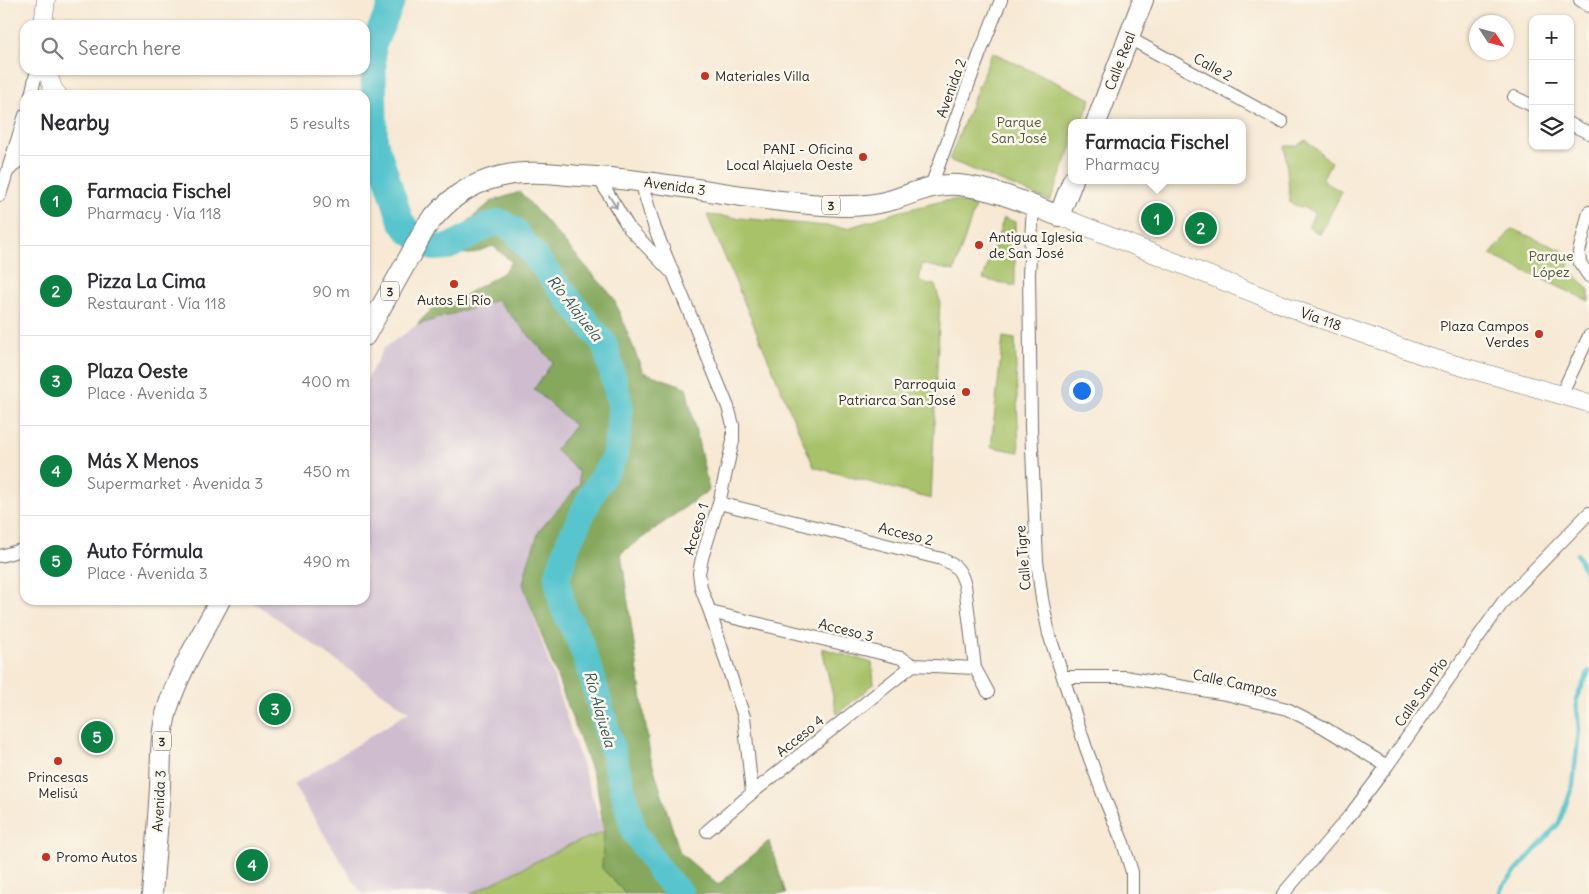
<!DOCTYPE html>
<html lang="en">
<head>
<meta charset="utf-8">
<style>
	body { margin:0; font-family:Delius,sans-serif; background:#f7f7f7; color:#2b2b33 }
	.controls { position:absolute; right:15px; top:15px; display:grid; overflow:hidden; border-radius:10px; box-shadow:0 1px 4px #0004 }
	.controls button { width:45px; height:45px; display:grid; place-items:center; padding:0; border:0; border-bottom:1px solid #e1e1e2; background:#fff; color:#2b2b33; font:25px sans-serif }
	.compass { position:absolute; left:1469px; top:15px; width:45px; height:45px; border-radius:50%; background:#fff; box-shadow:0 1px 4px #0004; rotate:126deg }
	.you { position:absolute; left:1081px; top:390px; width:18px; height:18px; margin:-12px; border:4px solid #fff; border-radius:50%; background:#1a73e8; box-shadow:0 0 0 8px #1a73e833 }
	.badge { display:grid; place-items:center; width:32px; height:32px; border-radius:50%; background:#0b8043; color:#fff; font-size:16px; font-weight:700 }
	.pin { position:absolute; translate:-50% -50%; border:2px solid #fff; box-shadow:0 1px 5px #0006 }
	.popup { position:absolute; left:1068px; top:119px; width:178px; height:65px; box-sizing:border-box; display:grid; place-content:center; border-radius:10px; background:#fff; filter:drop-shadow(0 1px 4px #0005); font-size:16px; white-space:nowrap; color:#7c7c81 }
	.popup b { font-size:19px; color:#2b2b33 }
	.popup::after { content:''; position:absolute; left:50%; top:100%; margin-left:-10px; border:10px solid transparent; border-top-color:#fff }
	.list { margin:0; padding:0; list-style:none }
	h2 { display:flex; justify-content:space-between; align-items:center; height:65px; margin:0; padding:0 20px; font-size:21px }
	h2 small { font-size:16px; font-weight:400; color:#7c7c81 }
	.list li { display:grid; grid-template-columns:32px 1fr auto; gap:15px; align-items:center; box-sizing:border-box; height:90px; padding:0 20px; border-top:1px solid #e1e1e2 }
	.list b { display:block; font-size:19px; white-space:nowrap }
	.list p { margin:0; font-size:16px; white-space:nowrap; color:#7c7c81 }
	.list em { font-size:16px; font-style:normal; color:#7c7c81 }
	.icon { flex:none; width:28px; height:28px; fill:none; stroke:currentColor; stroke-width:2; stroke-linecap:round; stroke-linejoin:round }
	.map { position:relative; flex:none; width:1589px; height:894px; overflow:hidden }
	.search { position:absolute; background:#fff; box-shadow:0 1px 4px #0004; left:20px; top:20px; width:350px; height:55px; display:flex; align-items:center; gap:12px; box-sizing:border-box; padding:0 18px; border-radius:15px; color:#7c7c81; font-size:19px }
	.panel { position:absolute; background:#fff; box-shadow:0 1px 4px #0004; left:20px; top:90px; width:350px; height:515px; border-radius:15px }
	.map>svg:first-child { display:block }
	.industrial { fill:#cfbdcf }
	.green { fill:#a7c269; stroke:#69764a }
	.forest { fill:#85a85d; stroke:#586a44 }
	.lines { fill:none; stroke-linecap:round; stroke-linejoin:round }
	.stream { stroke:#58c5ce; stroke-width:4.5 }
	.river { stroke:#58c5ce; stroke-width:26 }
	.street-casing { stroke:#726e66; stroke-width:14 }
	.secondary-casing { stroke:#726e66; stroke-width:19 }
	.primary-casing { stroke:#726e66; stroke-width:22 }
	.street { stroke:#fff; stroke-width:12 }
	.secondary { stroke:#fff; stroke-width:18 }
	.primary { stroke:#fff; stroke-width:20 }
	.oneway { stroke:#a0a0a0 }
	.poi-dot { fill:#c8321e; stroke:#fbf7ec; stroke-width:2 }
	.labels { text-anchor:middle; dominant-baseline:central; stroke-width:5; stroke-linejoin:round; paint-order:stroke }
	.shield { fill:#fbf7ec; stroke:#696865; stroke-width:1 }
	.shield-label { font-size:12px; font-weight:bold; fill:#2b2b2b }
	.street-label { font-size:14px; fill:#2b2b2b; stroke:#fbf7ec }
	.poi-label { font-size:14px; fill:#2b2b2b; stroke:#fbf7ec; text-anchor:start }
	.park-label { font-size:14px; fill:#50583e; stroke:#fbf7ec }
	.water-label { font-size:15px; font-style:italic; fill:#38595c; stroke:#fbf7ec }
</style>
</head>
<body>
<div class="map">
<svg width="1589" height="894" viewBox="0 0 1589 894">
	<rect width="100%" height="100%" fill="#fbf7ec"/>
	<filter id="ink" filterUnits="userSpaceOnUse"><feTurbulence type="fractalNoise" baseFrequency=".02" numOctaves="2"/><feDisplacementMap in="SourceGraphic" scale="10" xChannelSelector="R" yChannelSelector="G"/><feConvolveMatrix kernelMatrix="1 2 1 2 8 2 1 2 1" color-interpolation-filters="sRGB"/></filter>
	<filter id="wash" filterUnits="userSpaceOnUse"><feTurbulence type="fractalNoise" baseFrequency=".0096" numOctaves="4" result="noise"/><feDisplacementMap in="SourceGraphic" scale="20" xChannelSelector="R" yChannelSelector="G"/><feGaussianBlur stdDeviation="1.12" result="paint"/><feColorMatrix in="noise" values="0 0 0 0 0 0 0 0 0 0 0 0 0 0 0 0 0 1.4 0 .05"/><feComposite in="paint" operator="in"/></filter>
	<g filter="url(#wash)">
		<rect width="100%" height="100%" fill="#f7e9d4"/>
		<path class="industrial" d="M497,300L553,362L534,389L575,426L555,450L578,471L580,484L539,531L523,584L604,832L571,844L471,894H362L293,785L409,712L250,600H365V383L384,348L417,325Z"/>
		<path class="green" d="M992,52L1091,99L1082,123H1072V146L1050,201L949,160Z
			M1306,140L1331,162L1322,180L1342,192L1320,234L1308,227L1315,212L1290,203L1285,146H1296Z
			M956,200L975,207L954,271L922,264L919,281L935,285L940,301L931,499L814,467L707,215L848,228L898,212L943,201Z
			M1004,218L1015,222V286L983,279Z
			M1512,229L1568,253L1570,269L1589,290V301L1490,255Z
			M1003,337L1015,339L1019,452L991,447Z
			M822,648L872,663L874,684L837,714Z
			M604,832L602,868L626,894H471L571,844Z"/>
		<path class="forest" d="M520,192L613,297L643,372L686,387L709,490L621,553L650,756L680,853L718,885L769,841L786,894H626L602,868L604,832L597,786L523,584L528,563L539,531L580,484L578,471L555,450L575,426L534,389L553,362L497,300L417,325C426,315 439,298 454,301L503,273L512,262L493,246L471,254L450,253L430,254L492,201Z"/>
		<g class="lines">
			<path class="stream" d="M1577,554L1589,581
				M1499,894L1502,887L1559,823L1573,785L1579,730L1576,699L1589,671"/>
			<path class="river" d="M393,0L373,46L375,141L401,221L409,232L434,248L448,247L466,238L487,226L501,222L514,230L605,345L620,404L619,431L614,458L592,494L569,541L557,578L563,608L579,640L592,676L634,831L661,873L681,894"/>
		</g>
	</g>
	<g filter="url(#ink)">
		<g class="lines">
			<g class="street-casing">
				<path id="street" d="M1580,0L1589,6
					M1129,38L1282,122
					M31,95L37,70
					M1514,97L1533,106
					M1570,124L1589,133
					M9,170L25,154
					M598,177L629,228L670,271
					M641,182L655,229L728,407L733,425V441L719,503L702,558L699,573L701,588L710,612L744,717L752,793
					M931,186L980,53L1001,0
					M0,195L25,115
					M1033,206L1029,274L1031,427L1037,561L1042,599L1049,634L1086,748L1106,802L1123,843L1132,872V894
					M1589,212L1579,252L1580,263L1589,276
					M1561,395L1589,336
					M719,503L942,559C957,566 960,569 965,585L975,668L988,692
					M0,556L25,549
					M710,612L901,658L913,665L975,668
					M1063,677H1125L1226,694L1287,709L1323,727L1387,766
					M707,831L752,793L913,665
					M1283,894L1351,814L1387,766L1503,602L1589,513"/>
			</g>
			<g class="secondary-casing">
				<path id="secondary" d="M43,25L46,0
					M47,70L53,89L58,95
					M1059,216L1304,313L1425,356L1589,403"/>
			</g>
			<g class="primary-casing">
				<path id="primary" d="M1096,123L1143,0
					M365,336L426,227C447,200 467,184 502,176C528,170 555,174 581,176C638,179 694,189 750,197C782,201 815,206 848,206C863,206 878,204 892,200C915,193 933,183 958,185C993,188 1026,203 1059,216L1073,180
					M152,894C155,858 158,823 160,787C161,760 160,733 168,707C180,669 202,635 220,600"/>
			</g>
			<use href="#street" class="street"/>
			<use href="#secondary" class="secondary"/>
			<use href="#primary" class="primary"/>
		</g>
		<defs><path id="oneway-shaft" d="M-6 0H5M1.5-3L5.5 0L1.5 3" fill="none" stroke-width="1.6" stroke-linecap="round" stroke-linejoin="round" transform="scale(1.25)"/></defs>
		<use class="oneway" href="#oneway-shaft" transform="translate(613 202) rotate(58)"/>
	</g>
	<g class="poi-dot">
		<circle cx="705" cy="76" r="5"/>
		<circle cx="863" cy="157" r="5"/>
		<circle cx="979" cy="245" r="5"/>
		<circle cx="454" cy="284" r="5"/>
		<circle cx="1539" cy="334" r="5"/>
		<circle cx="966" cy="392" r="5"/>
		<circle cx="58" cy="761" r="5"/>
		<circle cx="46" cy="857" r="5"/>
	</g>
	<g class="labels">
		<g class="shield">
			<rect x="822" y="195.5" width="18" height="19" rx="4"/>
			<rect x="381" y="281.5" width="18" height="19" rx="4"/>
			<rect x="153" y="731.5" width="18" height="19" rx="4"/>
		</g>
		<g class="shield-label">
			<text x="831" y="205">3</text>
			<text x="390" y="291">3</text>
			<text x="162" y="741">3</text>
		</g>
		<g class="street-label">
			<text transform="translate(1120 61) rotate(-69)">Calle Real</text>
			<text transform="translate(1213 67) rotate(29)">Calle 2</text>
			<text transform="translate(951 88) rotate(-70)">Avenida 2</text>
			<text transform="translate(675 186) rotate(8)">Avenida 3</text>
			<text transform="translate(1321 319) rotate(20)">Vía 118</text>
			<text transform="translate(696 529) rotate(-73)">Acceso 1</text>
			<text transform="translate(906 534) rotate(14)">Acceso 2</text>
			<text transform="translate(1023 558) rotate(-95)">Calle Tigre</text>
			<text transform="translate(846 630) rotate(14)">Acceso 3</text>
			<text transform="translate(1235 683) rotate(12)">Calle Campos</text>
			<text transform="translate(1421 692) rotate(-55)">Calle San Pío</text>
			<text transform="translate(800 736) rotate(-39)">Acceso 4</text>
			<text transform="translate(159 801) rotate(-87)">Avenida 3</text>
		</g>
		<g class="poi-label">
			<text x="715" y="76">Materiales Villa</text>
			<text x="853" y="149" text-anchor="end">PANI - Oficina<tspan x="853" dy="16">Local Alajuela Oeste</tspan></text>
			<text x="989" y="237">Antigua Iglesia<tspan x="989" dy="16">de San José</tspan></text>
			<text x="454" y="300" text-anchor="middle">Autos El Río</text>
			<text x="1529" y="326" text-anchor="end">Plaza Campos<tspan x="1529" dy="16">Verdes</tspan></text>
			<text x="956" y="384" text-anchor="end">Parroquia<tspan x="956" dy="16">Patriarca San José</tspan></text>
			<text x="58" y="777" text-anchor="middle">Princesas<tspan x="58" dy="16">Melisú</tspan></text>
			<text x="56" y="857">Promo Autos</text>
		</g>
		<g class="park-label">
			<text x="1019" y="122">Parque<tspan x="1019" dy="16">San José</tspan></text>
			<text x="1551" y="256">Parque<tspan x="1551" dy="16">López</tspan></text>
		</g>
		<g class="water-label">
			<text transform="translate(575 308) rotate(52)">Río Alajuela</text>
			<text transform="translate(600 709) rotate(74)">Río Alajuela</text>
		</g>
	</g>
</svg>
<div class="controls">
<button>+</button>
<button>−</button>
<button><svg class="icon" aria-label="layers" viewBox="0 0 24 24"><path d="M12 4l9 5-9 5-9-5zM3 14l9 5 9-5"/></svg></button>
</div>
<svg class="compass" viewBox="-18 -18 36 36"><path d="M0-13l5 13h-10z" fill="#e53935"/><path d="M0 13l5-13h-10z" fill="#7c7c81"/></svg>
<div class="you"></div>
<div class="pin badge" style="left:1157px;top:219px">1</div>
<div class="popup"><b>Farmacia Fischel</b>Pharmacy</div>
<div class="pin badge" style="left:1201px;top:228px">2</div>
<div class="pin badge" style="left:275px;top:709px">3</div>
<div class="pin badge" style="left:252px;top:865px">4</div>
<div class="pin badge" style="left:97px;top:737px">5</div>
<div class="search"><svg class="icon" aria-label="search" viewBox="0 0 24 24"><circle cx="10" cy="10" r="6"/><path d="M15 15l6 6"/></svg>Search here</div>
<section class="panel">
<h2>Nearby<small>5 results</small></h2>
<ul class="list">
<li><span class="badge">1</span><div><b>Farmacia Fischel</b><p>Pharmacy · Vía 118</p></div><em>90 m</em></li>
<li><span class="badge">2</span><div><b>Pizza La Cima</b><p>Restaurant · Vía 118</p></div><em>90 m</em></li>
<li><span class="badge">3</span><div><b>Plaza Oeste</b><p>Place · Avenida 3</p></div><em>400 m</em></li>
<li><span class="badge">4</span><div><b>Más X Menos</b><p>Supermarket · Avenida 3</p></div><em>450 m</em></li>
<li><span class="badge">5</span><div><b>Auto Fórmula</b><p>Place · Avenida 3</p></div><em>490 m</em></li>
</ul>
</section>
</div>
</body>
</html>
